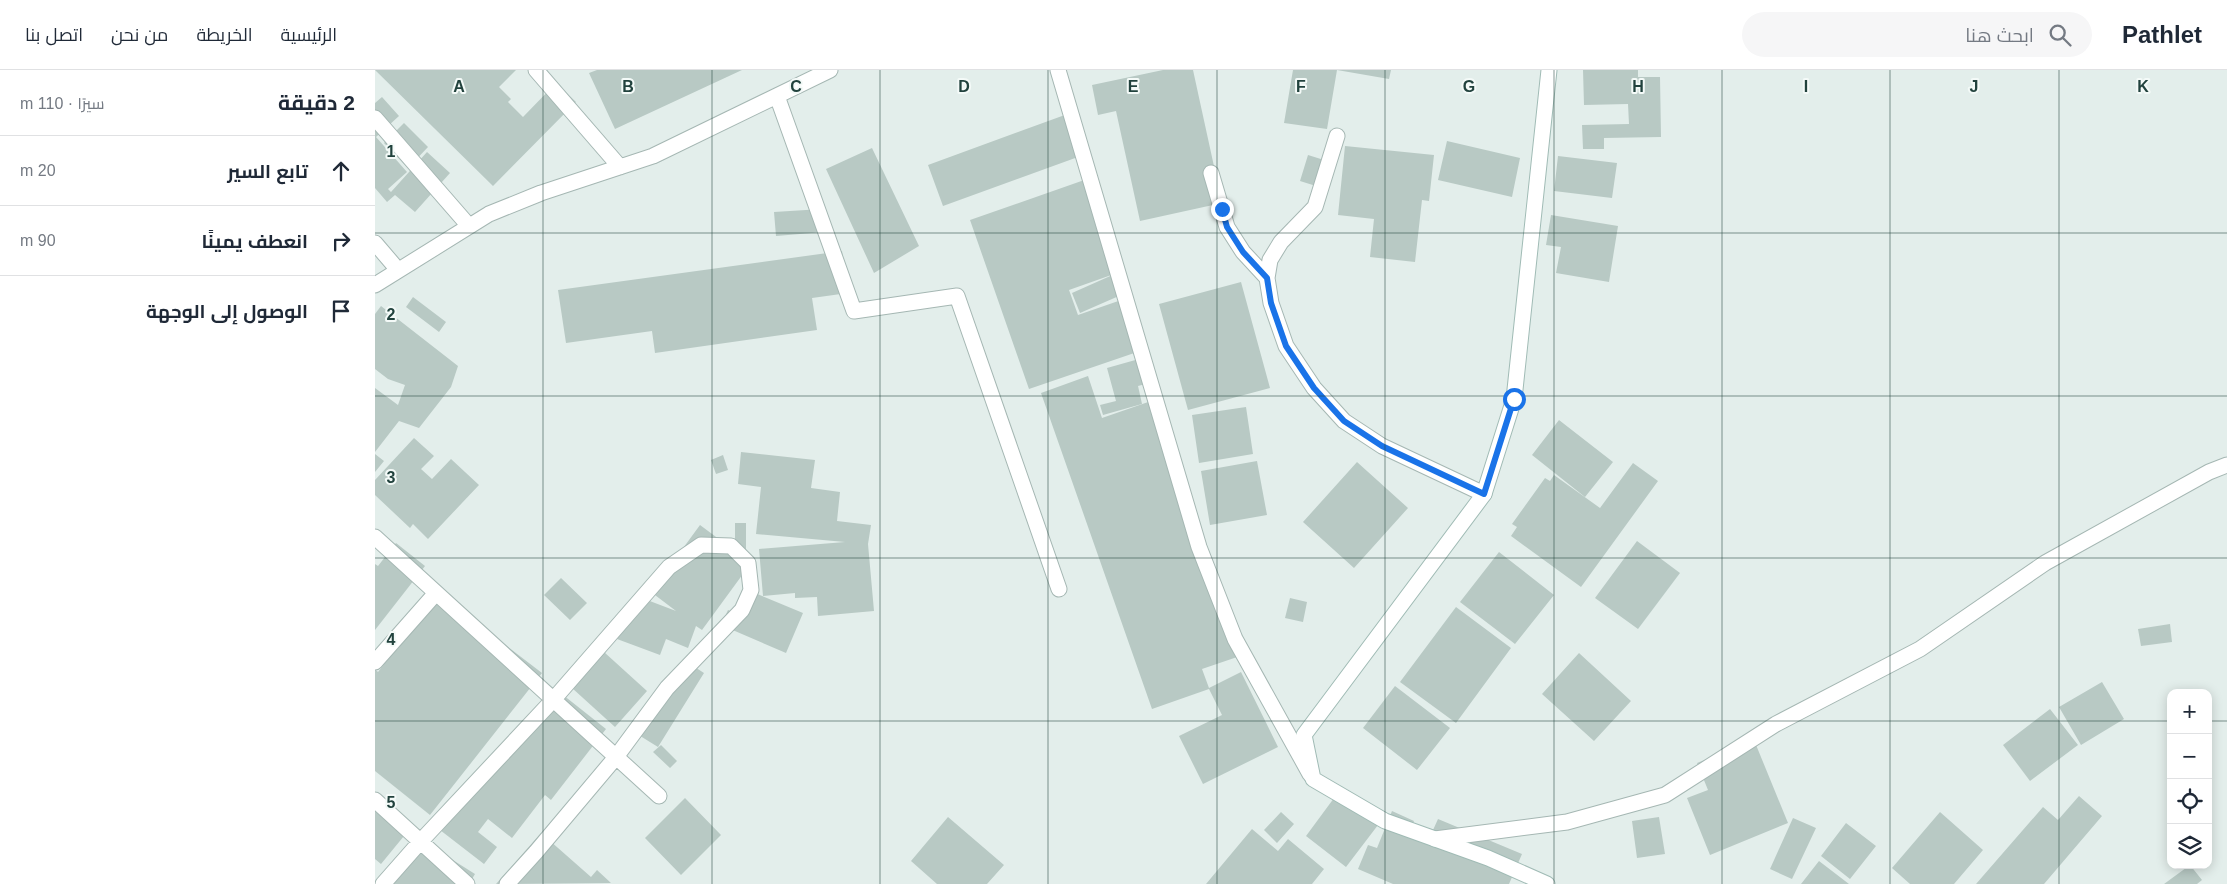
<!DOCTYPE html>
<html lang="ar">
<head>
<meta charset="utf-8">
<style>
	body { margin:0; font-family:Helvetica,Cairo,sans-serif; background:#f6f6f7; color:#1f2937; direction:rtl }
	.controls { position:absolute; right:15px; bottom:15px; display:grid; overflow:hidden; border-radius:10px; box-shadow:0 2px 12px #0003 }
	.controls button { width:45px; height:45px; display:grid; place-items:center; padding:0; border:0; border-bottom:1px solid #e0e1e3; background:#fff; color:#1f2937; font:25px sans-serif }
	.stop { position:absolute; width:15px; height:15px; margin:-11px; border:4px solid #1a73e8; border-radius:50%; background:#fff }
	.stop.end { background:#1a73e8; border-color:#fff; box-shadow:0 1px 5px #0008 }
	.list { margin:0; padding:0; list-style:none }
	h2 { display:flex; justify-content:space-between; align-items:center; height:65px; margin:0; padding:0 20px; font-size:21px }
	h2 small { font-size:16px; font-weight:400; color:#747a83 }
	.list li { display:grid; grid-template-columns:32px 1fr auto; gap:15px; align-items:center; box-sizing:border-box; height:70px; padding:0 20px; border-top:1px solid #e0e1e3 }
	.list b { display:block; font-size:19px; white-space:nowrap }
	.list em { font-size:16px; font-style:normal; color:#747a83 }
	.icon { flex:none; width:28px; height:28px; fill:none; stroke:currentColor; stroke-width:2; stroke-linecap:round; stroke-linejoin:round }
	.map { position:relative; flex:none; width:1852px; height:814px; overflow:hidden; direction:ltr }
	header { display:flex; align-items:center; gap:30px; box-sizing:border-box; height:70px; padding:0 25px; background:#fff; border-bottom:1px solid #e0e1e3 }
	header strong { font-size:24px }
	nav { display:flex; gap:28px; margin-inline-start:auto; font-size:18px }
	.search { width:350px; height:45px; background:#f6f6f7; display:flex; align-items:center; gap:12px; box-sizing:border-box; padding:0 18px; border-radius:28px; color:#747a83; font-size:19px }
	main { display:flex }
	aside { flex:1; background:#fff }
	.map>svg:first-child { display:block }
	.building { fill:#b8c9c4 }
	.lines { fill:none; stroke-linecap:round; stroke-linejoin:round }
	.street-casing { stroke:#a5b7b3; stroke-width:17 }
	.secondary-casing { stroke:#a0bbb5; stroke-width:17 }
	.street { stroke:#fff; stroke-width:15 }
	.secondary { stroke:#fff; stroke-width:15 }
	.route { stroke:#1a73e8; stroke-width:6 }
	.grid { fill:none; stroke:#21423d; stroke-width:1; stroke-opacity:0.55 }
	.grid-label { font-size:16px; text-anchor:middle; font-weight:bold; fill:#21423d; stroke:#f4faf8; stroke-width:4; stroke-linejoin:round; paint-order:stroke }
</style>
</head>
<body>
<header>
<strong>Pathlet</strong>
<div class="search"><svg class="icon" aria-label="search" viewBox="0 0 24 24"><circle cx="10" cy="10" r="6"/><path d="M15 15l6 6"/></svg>ابحث هنا</div>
<nav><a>الرئيسية</a><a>الخريطة</a><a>من نحن</a><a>اتصل بنا</a></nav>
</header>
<main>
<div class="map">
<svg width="1852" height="814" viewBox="0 0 1852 814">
	<rect width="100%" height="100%" fill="#e3eeeb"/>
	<path class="building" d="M0,0H141L124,17L136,29L133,32L148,47L181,13L201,32L118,116Z
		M222,0H367L240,59L214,3Z
		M788,0H818L847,133L765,151L741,41L723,45L717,15Z
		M918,0H962L952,59L909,53Z
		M962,0H1016L1014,9Z
		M1208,0H1263V7H1285L1286,67L1229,68V79H1208L1207,55L1254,54L1253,34L1209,35Z
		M7,27L24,46L1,67L32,102L13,119L16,122L52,82L75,103L40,142L20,125L12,132L0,118V33Z
		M698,42L714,83L568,136L553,95Z
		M29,53L53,77L33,98L9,73Z
		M1072,71L1145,88L1137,127L1063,110Z
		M970,76L1059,85L1054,131L1047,130L1040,192L995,187L999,149L963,145Z
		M497,78L544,176L499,203L451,99Z
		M933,85L949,90L941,116L925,111Z
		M1183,86L1242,93L1237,128L1179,121Z
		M715,108L753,222L705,243L697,223L742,203L694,220L703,245L752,228L771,279L654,319L595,150Z
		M447,139L449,162L401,166L399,142Z
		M1176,145L1243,156L1234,212L1181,203L1186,177L1171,175Z
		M467,181L473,223L437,228L442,260L280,283L277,261L191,273L183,220Z
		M866,212L895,318L813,340L784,234Z
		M38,227L71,252L64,262L31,237Z
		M6,236L83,296L76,317L44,358L24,351L0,382V318L23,335L30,315L13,309L0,299V244Z
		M771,287L778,312L763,316L767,334L728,345L725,335L741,331L732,298Z
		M713,306L727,348L779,330L868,585L827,599L834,618L866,602L903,677L828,714L804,666L847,645L834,619L777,639L666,323Z
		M871,337L878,384L824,393L817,345Z
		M1184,350L1238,392L1210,427L1157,385Z
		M39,368L59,386L46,399L57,409L76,389L104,415L53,469L38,454L35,458L0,425V410Z
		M366,382L440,390L436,418L465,422L462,451L496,455L493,474L499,541L443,546L442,527L420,528V523L388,526L384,479L470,472L381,464L386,417L363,414Z
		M0,384L9,391L0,402Z
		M348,385L353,400L341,404L336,390Z
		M882,391L892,445L835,455L826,401Z
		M982,392L1033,438L979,498L928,452Z
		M1258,393L1283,411L1206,517L1136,466L1142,457L1137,454L1170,408L1175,411L1179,405L1225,438Z
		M360,453H371V479H360Z
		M325,455L376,493L327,560L321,556L313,578L291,569L285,585L242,569L259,525L301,541L276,522Z
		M1262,471L1305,503L1263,559L1220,528Z
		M21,473L50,496L0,560V494L3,496Z
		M1124,482L1179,525L1140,574L1085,532Z
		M186,508L212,533L195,550L169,525Z
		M375,521L428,543L411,583L346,555L353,540L365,545Z
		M66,522L98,550L167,603L55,745L0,701V599L3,602Z
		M915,528L932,532L928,552L910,548Z
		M1081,537L1136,578L1081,653L1025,612Z
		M1795,554L1797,572L1766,576L1763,559Z
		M229,582L272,621L240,657L197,618Z
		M1204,583L1256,631L1219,671L1167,624Z
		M309,590L329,603L283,677L262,664Z
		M1727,612L1749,649L1706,675L1684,637Z
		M1020,616L1075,658L1042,700L988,658Z
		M178,617L231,659L176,730L170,725L137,768L113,749L103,762L122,777L109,794L65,760Z
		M1675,639L1703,675L1655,711L1628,675Z
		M1379,670L1413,753L1335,785L1312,728L1333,720L1322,693Z
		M286,675L302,691L295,698L278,682Z
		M0,723L38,755L6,794L0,789Z
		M962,724L1003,755L971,797L931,766Z
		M1704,726L1727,746L1669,814H1601L1668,737L1683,750Z
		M310,728L346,765L306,805L270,768Z
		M1017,741L1039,751L1035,761L1054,769L1063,749L1147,784L1134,814H1018L983,799L993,775L1002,778Z
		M906,742L919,754L902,773L889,760Z
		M1565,742L1608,780L1579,814H1535L1517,798Z
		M573,747L629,795L612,814H562L536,791Z
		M1284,747L1290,784L1262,788L1257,751Z
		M1418,748L1441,758L1417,809L1395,799Z
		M1471,753L1501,776L1475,809L1446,786Z
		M877,759L903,781L913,769L949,799L937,814H831Z
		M166,763L216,807L222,800L236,813L121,814Z
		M46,770L100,804L94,814H17Z
		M1444,791L1474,814H1426Z
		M1815,795L1827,810L1822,814H1789Z"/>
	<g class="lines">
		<g class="street-casing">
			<path id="street" d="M161,0L245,97
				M683,0L824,477L860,569L935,704
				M402,26L479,241L582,226L684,519
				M0,48L94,156
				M962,66L940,137L906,172L895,190L892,208L896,233L911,276L939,318L969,351L1007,376L1109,424
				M836,103L852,157L868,182L892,208
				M0,173L23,200
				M0,215L114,144L166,123L278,86L455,0
				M0,467L284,726
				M0,592L61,523
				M0,730L92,814
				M1060,769L1192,752L1290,725L1401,654L1545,579L1670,493L1834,402L1852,395
				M8,814L45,772L178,630L294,497L326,475L356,476L373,493L376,520L367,540L292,618L241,687L161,782L132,814"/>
		</g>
		<g class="secondary-casing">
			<path id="secondary" d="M1172,814L1113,788L1010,751L938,709L929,665L1109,424L1139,329L1174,0"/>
		</g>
		<use href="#street" class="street"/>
		<use href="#secondary" class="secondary"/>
	</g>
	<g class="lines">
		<path class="route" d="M847,139L852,157L868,182L892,208L896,233L911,276L939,318L969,351L1007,376L1109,424L1139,329"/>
	</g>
	<path class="grid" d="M168,0V814M337,0V814M505,0V814M673,0V814M842,0V814M1010,0V814M1179,0V814M1347,0V814M1515,0V814M1684,0V814M0,163H1852M0,326H1852M0,488H1852M0,651H1796M1833,651H1852"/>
	<g class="grid-label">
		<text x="84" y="22">A</text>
		<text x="253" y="22">B</text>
		<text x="421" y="22">C</text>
		<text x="589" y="22">D</text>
		<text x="758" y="22">E</text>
		<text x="926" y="22">F</text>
		<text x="1094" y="22">G</text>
		<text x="1263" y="22">H</text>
		<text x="1431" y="22">I</text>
		<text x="1599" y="22">J</text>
		<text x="1768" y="22">K</text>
		<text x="16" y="87">1</text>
		<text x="16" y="250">2</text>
		<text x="16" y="413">3</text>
		<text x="16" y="575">4</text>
		<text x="16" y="738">5</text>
	</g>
</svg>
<div class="controls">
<button>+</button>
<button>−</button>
<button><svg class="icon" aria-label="locate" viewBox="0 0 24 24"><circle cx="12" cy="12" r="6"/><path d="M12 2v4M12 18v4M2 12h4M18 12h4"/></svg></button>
<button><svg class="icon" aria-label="layers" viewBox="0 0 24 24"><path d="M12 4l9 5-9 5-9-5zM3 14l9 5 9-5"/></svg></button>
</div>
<div class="stop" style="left:1139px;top:329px"></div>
<div class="stop end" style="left:847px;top:139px"></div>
</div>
<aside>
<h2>2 دقيقة<small>سيرًا · 110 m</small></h2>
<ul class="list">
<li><svg class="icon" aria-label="ahead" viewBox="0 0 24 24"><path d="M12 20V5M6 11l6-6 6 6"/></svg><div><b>تابع السير</b></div><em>20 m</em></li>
<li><svg class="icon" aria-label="right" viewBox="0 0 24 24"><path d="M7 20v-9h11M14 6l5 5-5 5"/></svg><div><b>انعطف يمينًا</b></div><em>90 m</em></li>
<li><svg class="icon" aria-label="arrive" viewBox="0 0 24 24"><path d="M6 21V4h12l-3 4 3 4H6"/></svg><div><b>الوصول إلى الوجهة</b></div></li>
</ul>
</aside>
</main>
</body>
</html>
